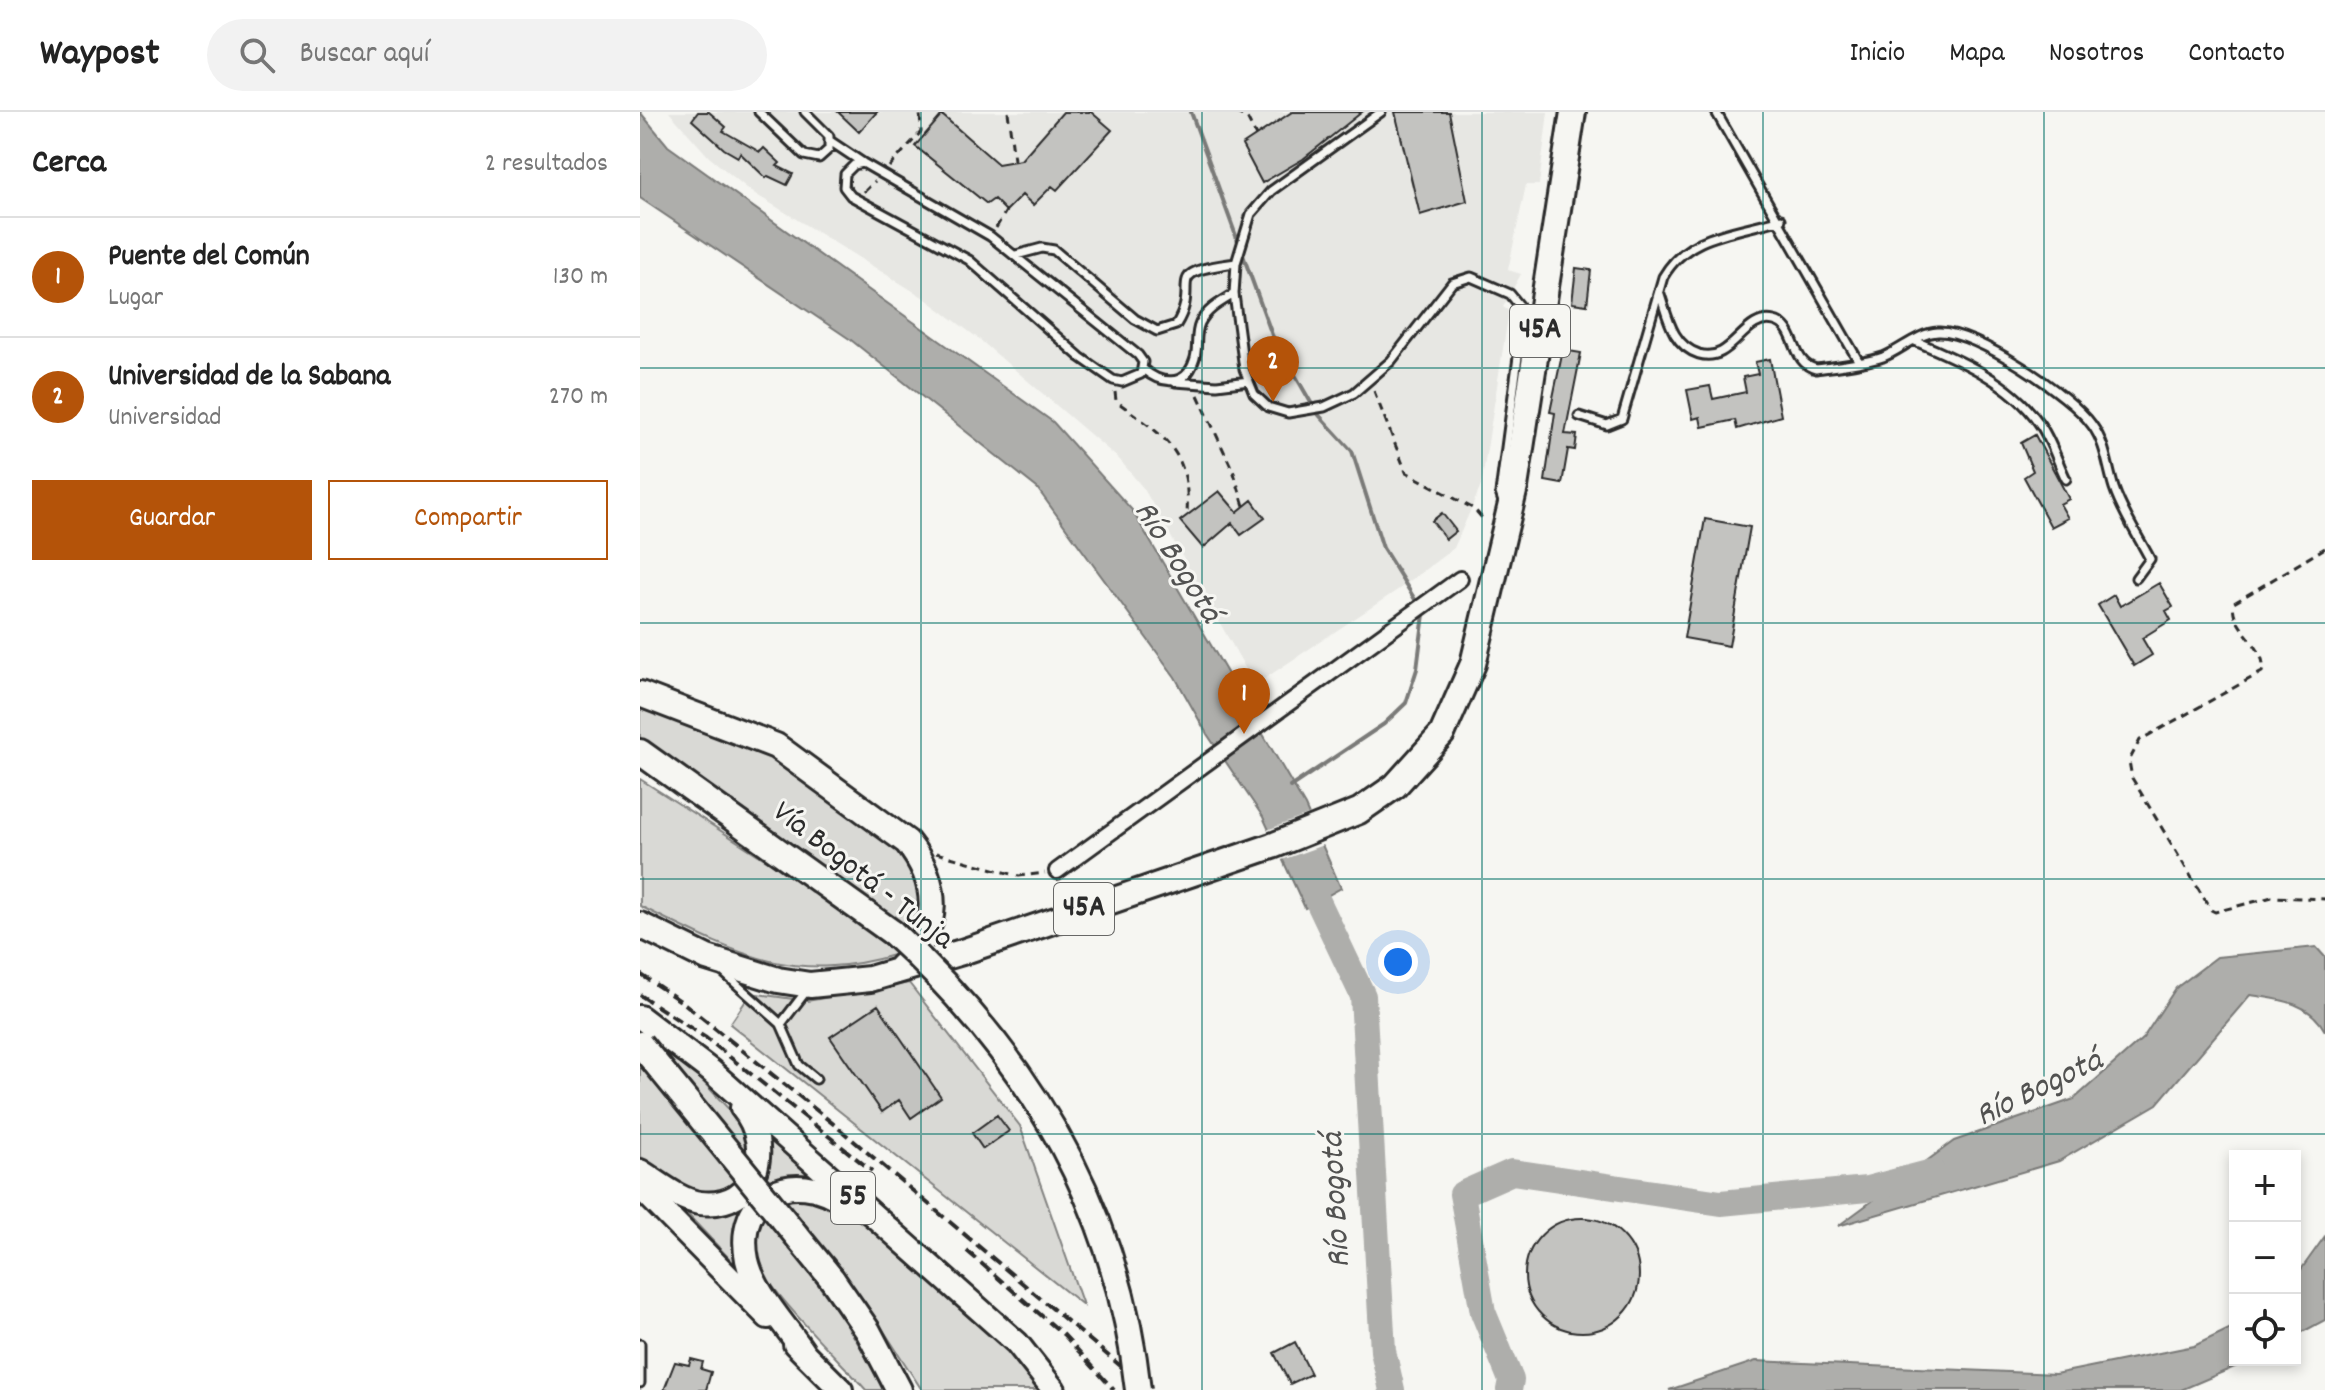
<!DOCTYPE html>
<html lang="es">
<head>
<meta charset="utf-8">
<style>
	body { margin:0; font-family:Dekko,sans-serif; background:#f2f2f2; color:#222 }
	.controls { position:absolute; right:24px; bottom:24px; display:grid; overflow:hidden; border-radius:0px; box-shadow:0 4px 12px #0003 }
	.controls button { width:72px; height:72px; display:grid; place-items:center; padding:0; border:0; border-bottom:2px solid #e0e0e0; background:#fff; color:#222; font:40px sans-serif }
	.you { position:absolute; left:758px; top:850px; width:28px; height:28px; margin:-20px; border:6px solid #fff; border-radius:50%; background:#1a73e8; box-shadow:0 0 0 12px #1a73e833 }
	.badge { display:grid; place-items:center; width:52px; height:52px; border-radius:50%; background:#b45309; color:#fff; font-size:26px; font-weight:700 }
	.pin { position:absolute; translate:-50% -66px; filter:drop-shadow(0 2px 4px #0008) }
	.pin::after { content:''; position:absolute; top:42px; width:28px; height:24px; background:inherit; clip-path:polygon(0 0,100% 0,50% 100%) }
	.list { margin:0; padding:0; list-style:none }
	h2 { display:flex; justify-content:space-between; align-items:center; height:104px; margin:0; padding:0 32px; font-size:34px }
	h2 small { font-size:26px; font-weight:400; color:#767676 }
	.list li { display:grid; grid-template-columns:52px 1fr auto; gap:24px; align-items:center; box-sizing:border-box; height:120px; padding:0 32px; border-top:2px solid #e0e0e0 }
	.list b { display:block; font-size:30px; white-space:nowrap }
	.list p { margin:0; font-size:26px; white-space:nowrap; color:#767676 }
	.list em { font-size:26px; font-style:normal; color:#767676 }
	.actions { display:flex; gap:16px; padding:24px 32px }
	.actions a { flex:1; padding:18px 0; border:2px solid #b45309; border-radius:0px; text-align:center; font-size:28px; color:#b45309 }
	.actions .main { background:#b45309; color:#fff }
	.icon { flex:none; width:44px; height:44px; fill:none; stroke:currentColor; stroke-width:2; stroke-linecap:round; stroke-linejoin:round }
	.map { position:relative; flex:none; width:1685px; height:1278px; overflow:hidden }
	header { display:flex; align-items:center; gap:48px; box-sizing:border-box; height:112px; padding:0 40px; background:#fff; border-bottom:2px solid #e0e0e0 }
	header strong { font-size:38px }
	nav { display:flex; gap:44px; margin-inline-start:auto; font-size:28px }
	.search { width:560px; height:72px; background:#f2f2f2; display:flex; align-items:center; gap:20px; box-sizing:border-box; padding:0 28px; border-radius:44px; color:#767676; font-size:30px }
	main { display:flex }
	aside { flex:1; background:#fff }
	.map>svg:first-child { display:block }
	.built { fill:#e7e7e3 }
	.green { fill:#d9d9d5; stroke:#828280; stroke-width:2 }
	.water { fill:#aeaeab; stroke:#7a7a78; stroke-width:2 }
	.pier { fill:#f6f6f2 }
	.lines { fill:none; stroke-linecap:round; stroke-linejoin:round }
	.stream { stroke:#7a7a78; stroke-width:4 }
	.river { stroke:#aeaeab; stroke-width:26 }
	.building { fill:#c3c3c0; stroke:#2b2b2b; stroke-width:2 }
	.lane-casing { stroke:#2b2b2b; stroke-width:13 }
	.street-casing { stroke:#2b2b2b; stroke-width:20 }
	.primary-casing { stroke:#2b2b2b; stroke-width:28 }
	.highway-casing { stroke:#2b2b2b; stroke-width:30 }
	.path { stroke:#2b2b2b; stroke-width:3; stroke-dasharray:8 6; stroke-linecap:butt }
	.lane { stroke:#f6f6f2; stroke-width:7 }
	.street { stroke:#f6f6f2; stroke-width:14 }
	.primary { stroke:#f6f6f2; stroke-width:22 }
	.highway { stroke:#f6f6f2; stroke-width:24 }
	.rail { stroke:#2b2b2b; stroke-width:4; stroke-dasharray:12 6; stroke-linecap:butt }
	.highway-bridge-casing { stroke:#2b2b2b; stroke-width:30; stroke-linecap:butt }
	.highway-bridge { stroke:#f6f6f2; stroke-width:24 }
	.grid { fill:none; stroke:#0f766e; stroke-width:2; stroke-opacity:0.55 }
	.labels { text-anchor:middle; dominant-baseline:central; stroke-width:6; stroke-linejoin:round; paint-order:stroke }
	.shield { fill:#f6f6f2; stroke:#686867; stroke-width:2 }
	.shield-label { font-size:30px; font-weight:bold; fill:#2b2b2b }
	.street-label { font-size:32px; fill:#2b2b2b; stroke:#f6f6f2 }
	.water-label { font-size:34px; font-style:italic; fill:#525251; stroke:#f6f6f2 }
</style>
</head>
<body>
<header>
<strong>Waypost</strong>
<div class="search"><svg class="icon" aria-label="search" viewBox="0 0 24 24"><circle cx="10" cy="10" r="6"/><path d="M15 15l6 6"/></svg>Buscar aquí</div>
<nav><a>Inicio</a><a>Mapa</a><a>Nosotros</a><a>Contacto</a></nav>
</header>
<main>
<aside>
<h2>Cerca<small>2 resultados</small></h2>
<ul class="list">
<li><span class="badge">1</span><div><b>Puente del Común</b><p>Lugar</p></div><em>130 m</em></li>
<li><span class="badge">2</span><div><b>Universidad de la Sabana</b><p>Universidad</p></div><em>270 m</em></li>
</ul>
<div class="actions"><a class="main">Guardar</a><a>Compartir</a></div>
</aside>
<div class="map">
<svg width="1685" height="1278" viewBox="0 0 1685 1278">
	<rect width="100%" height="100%" fill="#f6f6f2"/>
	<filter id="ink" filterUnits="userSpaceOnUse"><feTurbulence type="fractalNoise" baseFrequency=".0125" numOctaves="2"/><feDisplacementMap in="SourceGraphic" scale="16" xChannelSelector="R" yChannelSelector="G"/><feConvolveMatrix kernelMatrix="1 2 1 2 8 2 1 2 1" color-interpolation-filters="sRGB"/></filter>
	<g filter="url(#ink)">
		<path class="built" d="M29,0H908L899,73H886L868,158L881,162L863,195L869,199L841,374L814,436L759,477L615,573L504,377L479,347L339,227L286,187L112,80L69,45Z"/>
		<path class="green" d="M0,592L130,644L265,739L287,785L275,829L0,632Z
			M0,667L181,783L257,842C151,874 93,840 0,794Z
			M269,871L380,1014L443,1193L90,912L111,881L167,889Z
			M0,914L44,949L109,1019L110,1055C68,1103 40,1080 0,1044Z
			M125,1017L180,1065H151L128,1073L105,1163L35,1089L121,1071L130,1038Z
			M159,1081L198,1095L238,1122L374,1240L404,1278H282L225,1190L144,1085Z
			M123,1102C167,1158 213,1212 243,1278H226C202,1250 115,1168 113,1137C111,1123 116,1114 123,1102Z"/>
		<path class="water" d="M0,0L28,34L413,310L492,398L665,694L701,776L665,796L623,705L567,622L535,565L397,376L211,228L0,86Z
			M1676,835L1685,845V919C1670,890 1639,887 1610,883L1517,992L1419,1049L1198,1114L1314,1029L1434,987L1503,926L1536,876L1577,845Z
			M1685,1124V1208L1655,1224V1166Z
			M1595,1214V1248H1611L1541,1278H1029L1116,1249L1415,1262L1554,1234Z"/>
		<path class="pier" d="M673,701L686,732L639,749L627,718Z"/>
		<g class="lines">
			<path class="stream" d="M551,0L632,223L677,301L712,339L743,436L784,502L777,557L766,591L744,612L650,675"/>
			<path class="river" d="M667,755L674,781L723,884L743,1239L752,1278
				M869,1278L871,1268L843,1200L822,1082L872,1060L1081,1091L1227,1077L1292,1060"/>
		</g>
		<path class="building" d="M58,0H69L86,15L83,19L120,40L124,36L140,51L137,54L153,62L147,73L128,64L126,66L100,41L98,45L84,37L52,8Z
			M198,0H237L219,20Z
			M423,0H451L472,18L417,78L412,74L393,93L382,83L366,99L354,87L347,92L275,34L302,3L358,52L381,48Z
			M652,0H722L663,47L622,71L602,33Z
			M755,0H809L827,89L780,103Z
			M936,156L951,158L947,193L932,191Z
			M923,238L941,241L925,322L937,323L935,338L928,337L922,372L905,369L915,301L910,300Z
			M1130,247L1141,304L1097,317L1095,308L1062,315L1060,305L1053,307L1047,278L1070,274L1073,287L1106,280L1103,265L1118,262L1115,250Z
			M1395,323L1429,387L1420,392L1428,406L1411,415L1384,365L1393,359L1381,331Z
			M579,379L597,400L612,388L625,406L601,423L592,411L563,436L540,409Z
			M802,401L816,419L806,427L792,409Z
			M1065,407L1110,415L1089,534L1044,526Z
			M1519,471L1533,495L1526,499L1531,508L1502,526L1512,543L1494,554L1458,493L1474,483L1480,494Z
			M238,893L301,985L271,1006L259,988L242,1000L190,925Z
			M357,1003L369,1019L343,1037L332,1021Z
			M885 1163a57 57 0 1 1 114 0a57 57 0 1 1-114 0Z
			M655,1230L671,1262L650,1272L634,1241Z
			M51,1247L63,1250L61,1257L71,1260L66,1278H24L35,1250L49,1253Z"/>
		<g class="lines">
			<g class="lane-casing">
				<path id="lane" d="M119,0L164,43L179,46L189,37V24L165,0
					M741,0L631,79L611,102L596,151L594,182L604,257L614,282L628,295L648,301L684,295L714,281L751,249L812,171L831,165L870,182L879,193L883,207L860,381L863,390
					M1076,0L1219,250
					M190,29L223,51
					M223,51L350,124L498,243L503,250L501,262L482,270L473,268L440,245L329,148L211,84L204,75L205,62L214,53Z
					M376,143L402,136L414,138L495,207L517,219L536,213C563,170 517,161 596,151
					M1020,182C1028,206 1032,233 1059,242C1093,252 1103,202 1134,209C1158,214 1150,251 1176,257C1198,254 1222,252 1243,245C1261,238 1278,221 1298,220C1335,218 1431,283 1452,313C1466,332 1467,354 1474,376C1482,400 1498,424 1510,447L1496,466
					M1275,229C1318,247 1371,270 1399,311C1411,327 1417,349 1426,367
					M503,257C520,272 545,276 554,249C559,237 554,224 560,211C567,197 581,190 594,182
					M535,270L577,273L609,269
					M939,304L967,313L982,307L1023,165C1048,121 1096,121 1141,107
					M84,861L141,912L159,953L176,967
					M141,912L167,878
					M0,1232V1271"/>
			</g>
			<g class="street-casing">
				<path id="street" d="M417,759L820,467"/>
			</g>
			<g class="primary-casing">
				<path id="primary" d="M0,905L71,959L377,1231L414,1278
					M0,1059C18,1070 39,1088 60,1091C118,1098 134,1034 102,996
					M0,1075L128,1205
					M155,1232L201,1278
					M165,1242C147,1214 114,1181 107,1148C94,1082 153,1055 204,1091"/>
			</g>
			<g class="highway-casing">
				<path id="highway" d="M0,582L136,634L267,730C300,771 302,818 261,855
					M0,640L253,821
					M0,813L67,846L138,868L170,873L230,867L322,840L632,734L719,699L755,674L802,622L833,552L875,375L933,0
					M192,1167L228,1219L259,1278"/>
			</g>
			<path class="path" d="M368,0L374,48
				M595,0L607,6L616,24
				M249,55L281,20L280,0
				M224,80L235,69
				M356,116L366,99
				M734,279L766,360L834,397L842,406
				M475,280L476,289C523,324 551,337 547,402
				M558,283L594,361L604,394
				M1685,436L1594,491C1588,515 1630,536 1622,560L1500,628L1489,649L1492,666L1571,798L1575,800L1632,785L1685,787
				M296,741L379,764L405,761"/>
			<use href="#lane" class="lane"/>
			<use href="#street" class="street"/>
			<use href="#primary" class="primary"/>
			<use href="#highway" class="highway"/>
			<path class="rail" d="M0,862L45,892L196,1014L509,1278
				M0,883L66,926L232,1059
				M327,1139L424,1223L474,1278"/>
			<g class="highway-bridge-casing">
				<path id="highway-bridge" d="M253,821C388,944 478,1094 498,1278
					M0,932L192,1167"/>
			</g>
			<use href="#highway-bridge" class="highway-bridge"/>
		</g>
	</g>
	<path class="grid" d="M281,0V1278M562,0V1278M842,0V1278M1123,0V1278M1404,0V1278M0,256H1685M0,511H1685M0,767H1685M0,1022H1685"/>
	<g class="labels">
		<g class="shield">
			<rect x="870" y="193" width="60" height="52" rx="6"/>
			<rect x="414" y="771" width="60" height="52" rx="6"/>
			<rect x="191" y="1060" width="44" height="52" rx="6"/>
		</g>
		<g class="shield-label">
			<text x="900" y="219">45A</text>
			<text x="444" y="797">45A</text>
			<text x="213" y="1086">55</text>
		</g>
		<g class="street-label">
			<text transform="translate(222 765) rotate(38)">Vía Bogotá - Tunja</text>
		</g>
		<g class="water-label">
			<text transform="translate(536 451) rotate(58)">Río Bogotá</text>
			<text transform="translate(1400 978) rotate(-26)">Río Bogotá</text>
			<text transform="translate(698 1088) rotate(-93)">Río Bogotá</text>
		</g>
	</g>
</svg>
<div class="controls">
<button>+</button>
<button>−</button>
<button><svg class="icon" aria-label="locate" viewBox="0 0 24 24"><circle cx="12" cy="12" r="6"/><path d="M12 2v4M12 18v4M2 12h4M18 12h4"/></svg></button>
</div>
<div class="you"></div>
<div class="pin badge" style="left:604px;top:622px">1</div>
<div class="pin badge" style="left:633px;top:290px">2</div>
</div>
</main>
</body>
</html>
